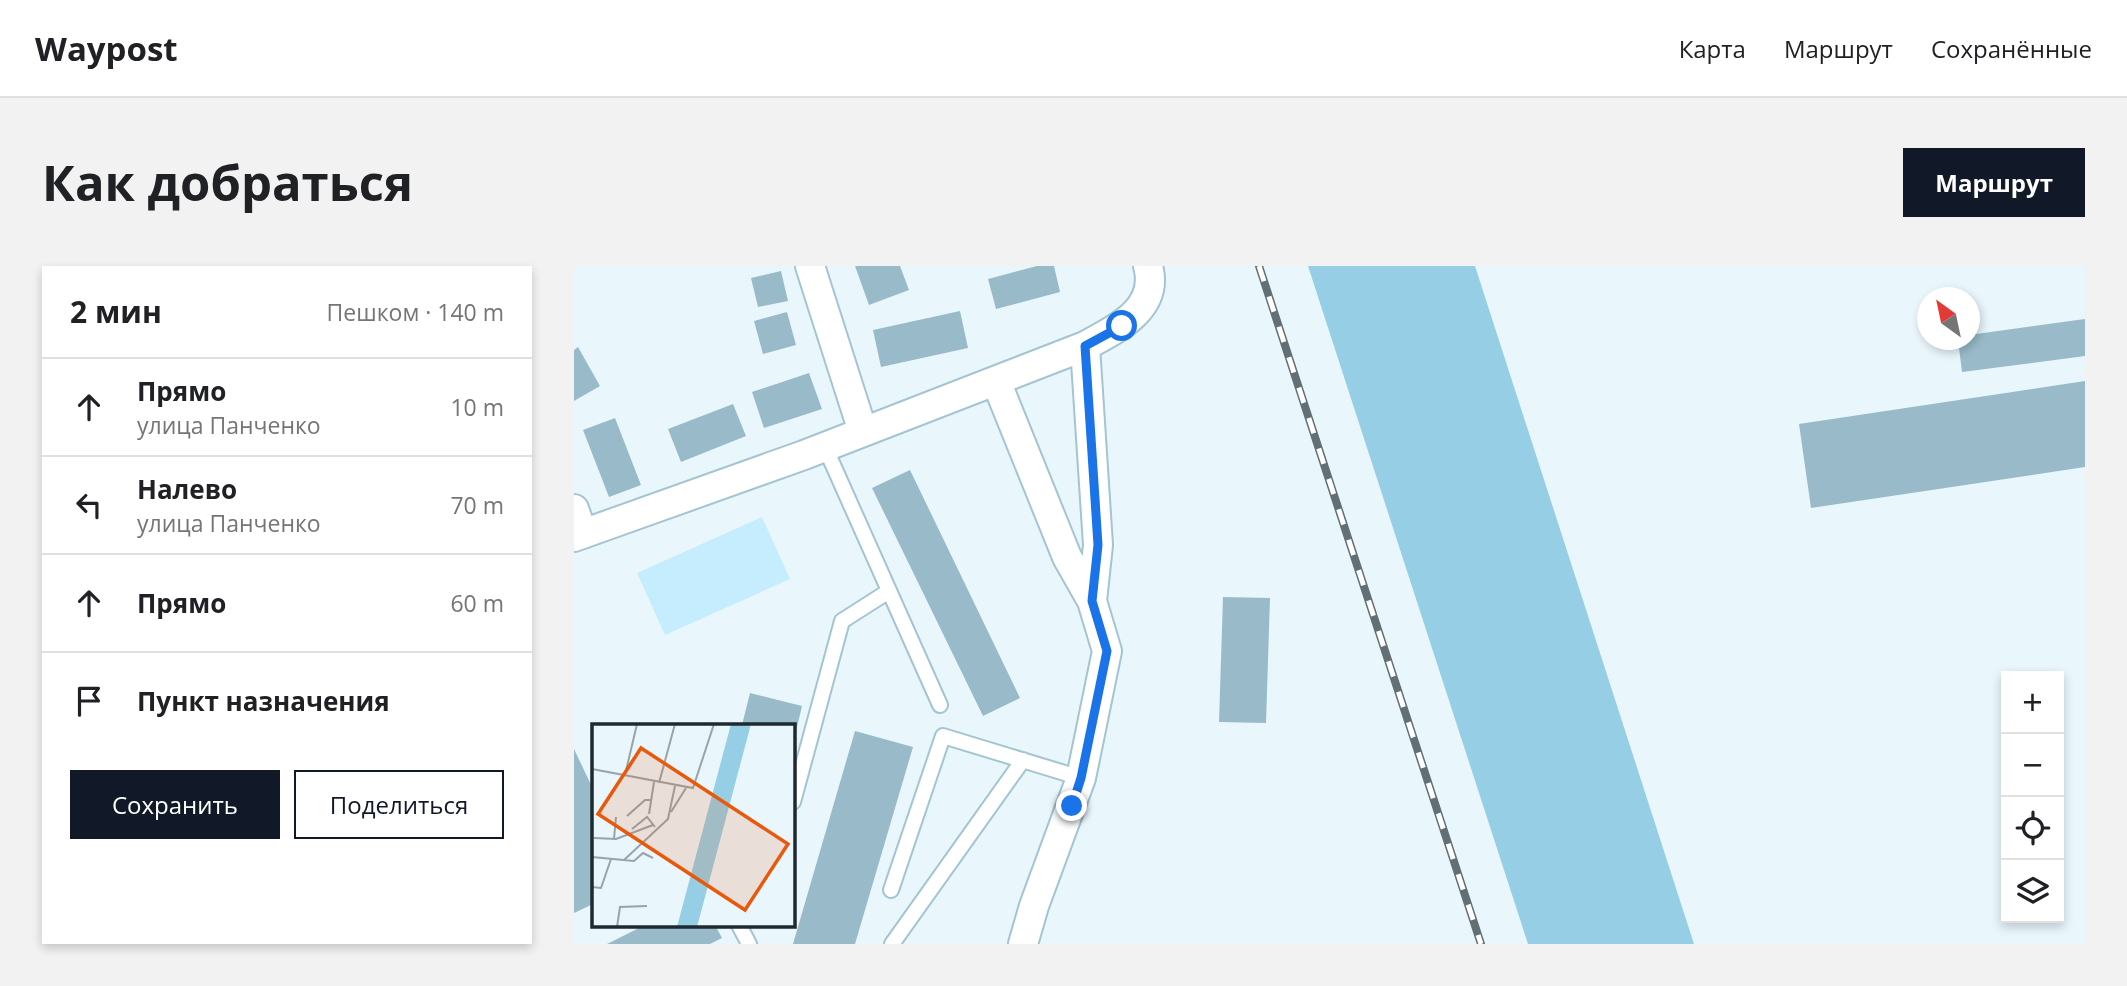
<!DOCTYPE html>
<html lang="ru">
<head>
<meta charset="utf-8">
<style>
	body { margin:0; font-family:"Open Sans",sans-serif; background:#f2f2f2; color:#202124 }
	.controls { position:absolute; right:21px; bottom:21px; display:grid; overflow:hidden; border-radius:0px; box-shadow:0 4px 10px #0003 }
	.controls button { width:63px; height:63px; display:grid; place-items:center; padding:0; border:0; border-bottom:2px solid #e0e0e0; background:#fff; color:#202124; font:35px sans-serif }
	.compass { position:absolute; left:1343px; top:21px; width:63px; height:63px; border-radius:50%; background:#fff; box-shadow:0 4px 10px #0003; rotate:327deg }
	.stop { position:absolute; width:21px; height:21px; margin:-16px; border:5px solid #1a73e8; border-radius:50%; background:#fff }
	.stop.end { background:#1a73e8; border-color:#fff; box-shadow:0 2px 7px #0008 }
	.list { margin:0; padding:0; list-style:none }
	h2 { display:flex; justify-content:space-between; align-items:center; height:91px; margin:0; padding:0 28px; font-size:30px }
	h2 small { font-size:23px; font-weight:400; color:#757577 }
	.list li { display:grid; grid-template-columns:46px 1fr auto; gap:21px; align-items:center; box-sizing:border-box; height:98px; padding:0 28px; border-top:2px solid #e0e0e0 }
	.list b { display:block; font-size:26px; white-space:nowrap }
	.list p { margin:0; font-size:23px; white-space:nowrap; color:#757577 }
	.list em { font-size:23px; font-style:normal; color:#757577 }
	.actions { display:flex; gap:14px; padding:21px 28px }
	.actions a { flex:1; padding:16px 0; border:2px solid #111827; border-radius:0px; text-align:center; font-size:24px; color:#111827 }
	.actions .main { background:#111827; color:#fff }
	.icon { flex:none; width:38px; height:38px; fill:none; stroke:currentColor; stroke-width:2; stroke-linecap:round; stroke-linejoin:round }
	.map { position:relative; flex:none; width:1511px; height:678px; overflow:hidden; border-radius:0px }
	header { display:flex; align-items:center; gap:42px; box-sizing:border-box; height:98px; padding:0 35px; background:#fff; border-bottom:2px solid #e0e0e0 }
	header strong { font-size:33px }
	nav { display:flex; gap:38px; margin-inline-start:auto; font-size:24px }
	.intro { display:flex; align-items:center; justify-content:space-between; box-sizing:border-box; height:168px; padding:0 42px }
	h1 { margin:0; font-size:49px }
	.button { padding:18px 32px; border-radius:0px; background:#111827; color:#fff; font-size:24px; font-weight:700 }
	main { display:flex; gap:42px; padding:0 42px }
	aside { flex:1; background:#fff; border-radius:0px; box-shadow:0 4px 10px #0003 }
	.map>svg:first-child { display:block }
	.green { fill:#c6edfd }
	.forest { fill:#96cee5 }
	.building { fill:#99bbc9 }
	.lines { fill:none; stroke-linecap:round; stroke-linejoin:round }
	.lane-casing { stroke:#a3c5d2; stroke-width:18 }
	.street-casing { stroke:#a3c5d2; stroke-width:32 }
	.lane { stroke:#fff; stroke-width:14 }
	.street { stroke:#fff; stroke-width:28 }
	.rail-casing { stroke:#626f75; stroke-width:8 }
	.rail { stroke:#fff; stroke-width:5; stroke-dasharray:16; stroke-linecap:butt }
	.route { stroke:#1a73e8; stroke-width:9 }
	.inset-road { fill:none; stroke:#97a4aa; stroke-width:2 }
	.view { fill:#e8590c; fill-opacity:0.15; stroke:#e8590c; stroke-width:3.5 }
	.inset-edge { fill:none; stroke:#1d2a30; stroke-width:3.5 }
</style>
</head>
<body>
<header>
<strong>Waypost</strong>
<nav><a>Карта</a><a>Маршрут</a><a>Сохранённые</a></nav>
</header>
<div class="intro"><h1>Как добраться</h1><a class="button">Маршрут</a></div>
<main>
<aside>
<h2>2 мин<small>Пешком · 140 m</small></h2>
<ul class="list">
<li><svg class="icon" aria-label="ahead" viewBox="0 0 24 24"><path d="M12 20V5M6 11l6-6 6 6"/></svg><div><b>Прямо</b><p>улица Панченко</p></div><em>10 m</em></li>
<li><svg class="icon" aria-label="left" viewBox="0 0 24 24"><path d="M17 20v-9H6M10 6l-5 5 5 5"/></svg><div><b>Налево</b><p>улица Панченко</p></div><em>70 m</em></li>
<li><svg class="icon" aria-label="ahead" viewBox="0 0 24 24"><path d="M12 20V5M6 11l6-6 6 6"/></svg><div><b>Прямо</b></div><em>60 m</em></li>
<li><svg class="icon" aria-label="arrive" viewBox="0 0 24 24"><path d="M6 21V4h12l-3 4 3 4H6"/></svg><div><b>Пункт назначения</b></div></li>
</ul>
<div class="actions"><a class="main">Сохранить</a><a>Поделиться</a></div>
</aside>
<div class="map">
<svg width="1511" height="678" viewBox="0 0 1511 678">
	<rect width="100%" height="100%" fill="#e9f6fc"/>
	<path class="green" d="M188,251L216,313L91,369L63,307Z"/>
	<path class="forest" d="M734,0H901L1120,678H954Z"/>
	<path class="building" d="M281,0H326L335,24L295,39Z
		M463,0H480L486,26L422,43L414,13Z
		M207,5L214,35L184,41L177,12Z
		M386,45L394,82L307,101L299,64Z
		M213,46L222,79L189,88L180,55Z
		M1511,53V90L1388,106L1384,74H1395V69Z
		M4,81L26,120L0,135V84Z
		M235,107L248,143L190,162L178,126Z
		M1511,115V201L1237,242L1225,158Z
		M159,138L172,170L107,196L94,163Z
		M41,152L67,219L35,231L9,164Z
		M336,204L446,432L409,450L298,222Z
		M649,331L696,332L692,457L645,456Z
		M176,427L228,440L220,474L219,459H168Z
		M281,465L339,481L281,678H219Z
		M0,483L19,523V638L0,647Z
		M71,659H141L148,672L136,678H33Z"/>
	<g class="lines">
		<g class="lane-casing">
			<path id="lane" d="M251,181L366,439
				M219,536L268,355L315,325
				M317,624L369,470L507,512
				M165,659L175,678
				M318,678L449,494"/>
		</g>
		<g class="street-casing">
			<path id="street" d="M236,0L289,166
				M511,80L524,279L518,335
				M422,115L493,291L518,335L533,385L507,512L460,640L449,678
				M0,243L9,268
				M0,271L230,189L511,80C542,63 586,43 574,0"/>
		</g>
		<use href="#lane" class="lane"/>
		<use href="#street" class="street"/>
		<g class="rail-casing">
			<path id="rail" d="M685,0L907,678"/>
		</g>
		<use href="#rail" class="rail"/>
	</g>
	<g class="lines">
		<path class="route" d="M498,540L507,512L533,385L518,335L524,279L511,80L548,60"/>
	</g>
	<g transform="translate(18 458)">
		<rect width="203" height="203" fill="#e9f6fc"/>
		<path d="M139,0H159L105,203H85Z" fill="#96cee5"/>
		<path class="inset-road" d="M0,45L101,64L122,0M33,51L45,0M67,59L83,0M79,88L94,64M57,90L62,58M35,92L53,76H59M40,105L55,93L63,103M2,114L24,115L61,101M22,115L24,93M0,133L42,137L51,129L61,134M32,136L76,95L83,62M0,163L9,164L19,135M25,203L28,183L55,182"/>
		<path class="view" d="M49,24L196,120L153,186L6,90Z"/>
		<rect width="203" height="203" class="inset-edge"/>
	</g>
</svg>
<div class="controls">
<button>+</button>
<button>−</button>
<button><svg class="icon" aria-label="locate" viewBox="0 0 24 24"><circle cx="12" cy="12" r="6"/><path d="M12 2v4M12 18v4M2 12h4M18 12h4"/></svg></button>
<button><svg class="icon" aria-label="layers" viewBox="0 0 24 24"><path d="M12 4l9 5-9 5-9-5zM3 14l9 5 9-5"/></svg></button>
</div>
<svg class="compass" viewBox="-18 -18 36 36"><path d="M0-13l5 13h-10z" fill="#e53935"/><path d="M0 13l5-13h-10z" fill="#757577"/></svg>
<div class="stop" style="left:548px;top:60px"></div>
<div class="stop end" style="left:498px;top:540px"></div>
</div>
</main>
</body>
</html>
